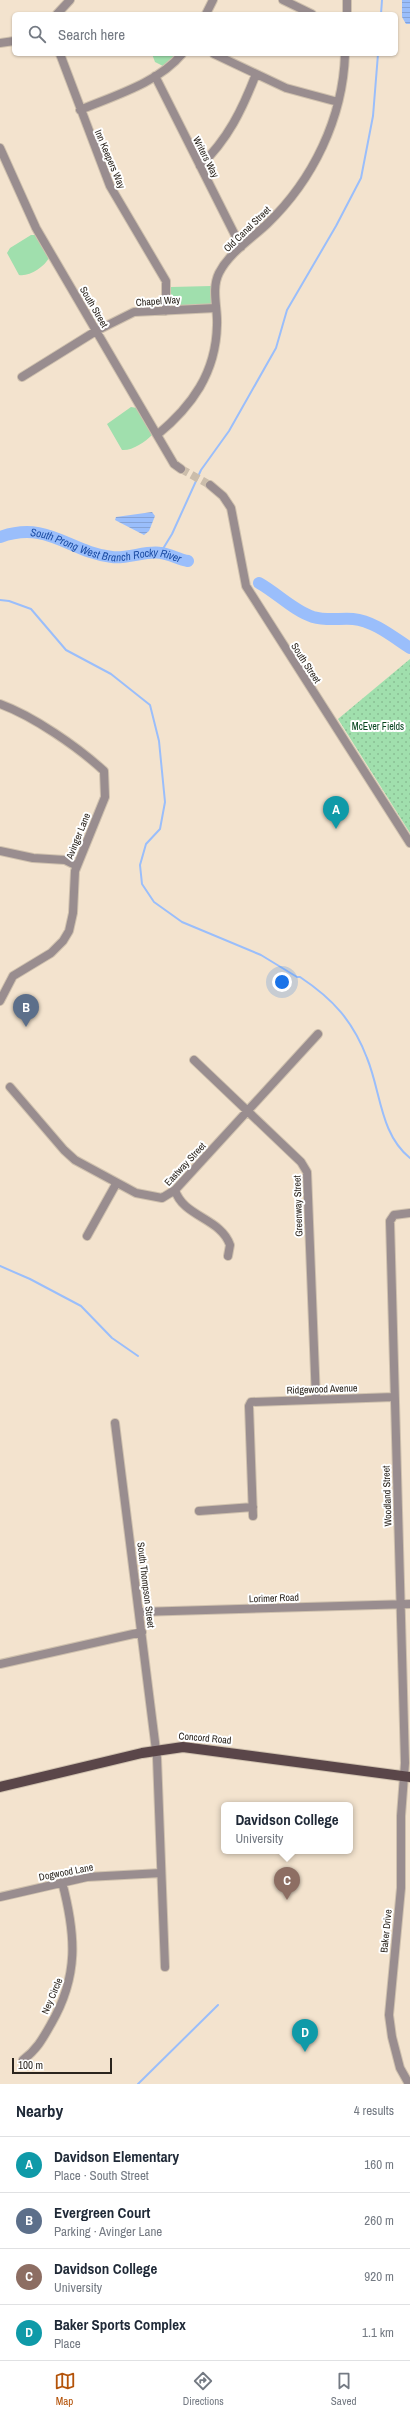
<!DOCTYPE html>
<html lang="en">
<head>
<meta charset="utf-8">
<style>
	body { margin:0; font-family:"Archivo Narrow",sans-serif; background:#f2f2f3; color:#1f2937 }
	.scale { position:absolute; left:12px; bottom:10px; width:100px; box-sizing:border-box; padding-left:4px; border:2px solid #2a241d; border-top:0; font-size:11px; line-height:14px; white-space:nowrap; color:#2a241d; -webkit-text-stroke:3px #fff; paint-order:stroke }
	.you { position:absolute; left:282px; top:982px; width:14px; height:14px; margin:-10px; border:3px solid #fff; border-radius:50%; background:#1a73e8; box-shadow:0 0 0 6px #1a73e833 }
	.badge { display:grid; place-items:center; width:26px; height:26px; border-radius:50%; background:#b45309; color:#fff; font-size:13px; font-weight:700 }
	.pin { position:absolute; translate:-50% -33px; filter:drop-shadow(0 1px 2px #0008) }
	.pin::after { content:''; position:absolute; top:21px; width:14px; height:12px; background:inherit; clip-path:polygon(0 0,100% 0,50% 100%) }
	.popup { position:absolute; left:221px; top:1802px; width:132px; height:52px; box-sizing:border-box; display:grid; place-content:center; border-radius:6px; background:#fff; filter:drop-shadow(0 1px 3px #0005); font-size:13px; white-space:nowrap; color:#747a83 }
	.popup b { font-size:15px; color:#1f2937 }
	.popup::after { content:''; position:absolute; left:50%; top:100%; margin-left:-8px; border:8px solid transparent; border-top-color:#fff }
	.list { margin:0; padding:0; list-style:none }
	h2 { display:flex; justify-content:space-between; align-items:center; height:52px; margin:0; padding:0 16px; font-size:17px }
	h2 small { font-size:13px; font-weight:400; color:#747a83 }
	.list li { display:grid; grid-template-columns:26px 1fr auto; gap:12px; align-items:center; box-sizing:border-box; height:56px; padding:0 16px; border-top:1px solid #e0e1e3 }
	.list b { display:block; font-size:15px; white-space:nowrap }
	.list p { margin:0; font-size:13px; white-space:nowrap; color:#747a83 }
	.list em { font-size:13px; font-style:normal; color:#747a83 }
	.icon { flex:none; width:22px; height:22px; fill:none; stroke:currentColor; stroke-width:2; stroke-linecap:round; stroke-linejoin:round }
	.map { position:relative; flex:none; width:410px; height:2084px; overflow:hidden }
	.search { position:absolute; background:#fff; box-shadow:0 1px 3px #0004; left:12px; right:12px; top:12px; height:44px; display:flex; align-items:center; gap:10px; box-sizing:border-box; padding:0 14px; border-radius:6px; color:#747a83; font-size:15px }
	.sheet { height:276px; background:#fff }
	nav { display:flex; justify-content:space-around; align-items:center; box-sizing:border-box; height:56px; border-top:1px solid #e0e1e3; background:#fff; font-size:11px; color:#747a83 }
	nav a { display:grid; justify-items:center; gap:2px }
	nav .on { color:#b45309 }
	.map>svg:first-child { display:block }
	.grass { fill:#a0dfad }
	.park { fill:url(#park-dots) }
	.water { fill:url(#water-rules) }
	.lines { fill:none; stroke-linecap:round; stroke-linejoin:round }
	.stream { stroke:#9abefb; stroke-width:2 }
	.river { stroke:#9abefb; stroke-width:12 }
	.minor-tunnel { stroke:#cbbdab; stroke-width:8; stroke-dasharray:8 4; stroke-linecap:butt }
	.minor-casing { stroke:#cfc1ae; stroke-width:10 }
	.major-casing { stroke:#cfc1ae; stroke-width:12 }
	.minor { stroke:#998d8f; stroke-width:8 }
	.major { stroke:#5a4649; stroke-width:10 }
	.labels { text-anchor:middle; dominant-baseline:central; stroke-width:4; stroke-linejoin:round; paint-order:stroke }
	.street-label { font-size:10px; fill:#2a241d; stroke:#fff }
	.park-label { font-size:10px; fill:#06451e; stroke:#fff }
	.water-label { font-size:11px; font-style:italic; fill:#1d4ea5; stroke:#fff }
</style>
</head>
<body>
<div class="map">
<svg width="410" height="2084" viewBox="0 0 410 2084">
	<defs>
		<pattern id="park-dots" width="8" height="8" patternUnits="userSpaceOnUse"><rect width="8" height="8" fill="#a0dfad"/><path d="M2 2h.1M6 6h.1" fill="none" stroke="#8abf94" stroke-width="1.8" stroke-linecap="round"/></pattern>
		<pattern id="water-rules" width="6" height="5" patternUnits="userSpaceOnUse"><rect width="6" height="5" fill="#9abefb"/><path d="M0 2.5h6" fill="none" stroke="#85a3d7"/></pattern>
	</defs>
	<rect width="100%" height="100%" fill="#f3e3ce"/>
	<path class="grass" d="M152,54H176L163,66L155,62Z
		M31,235H35L49,258C44,267 29,277 19,275L7,253L10,248Z
		M211,286L214,288L213,306L175,308L170,305L171,287Z
		M131,407L137,408L152,435C145,442 132,451 122,450L107,424Z"/>
	<path class="park" d="M410,659V833L338,719Z"/>
	<path class="water" d="M402,0H410V24H406L402,17Z
		M152,512L155,516L149,531L144,535L115,520L116,517Z"/>
	<g class="lines">
		<path class="stream" d="M381,14L382,0
			M161,552L172,534L201,470L229,431L276,348L287,310L336,226L361,178L373,116L378,54
			M0,600L9,601L31,609L66,650L111,674L150,705L159,741L165,802L160,829L146,844L140,865L142,884L154,902L182,922L261,955L297,977H300C333,999 353,1021 367,1058C381,1092 380,1134 410,1158
			M0,1266L30,1279L81,1306L112,1338L138,1356
			M138,2084L218,2005"/>
		<g class="river">
			<path id="s1" d="M0,537C48,520 69,552 112,557C127,559 148,550 161,553C170,554 178,559 188,561"/>
			<path d="M259,583C277,593 294,611 313,617C327,621 340,618 353,619C374,621 393,637 410,648"/>
		</g>
		<path class="minor-tunnel" d="M181,469L210,485"/>
		<g class="minor-casing">
			<path id="minor" d="M283,0L312,14
				M57,14L70,0
				M206,14L213,0
				M347,14V0
				M0,43L14,41
				M60,54L110,186L166,281V311
				M214,54L286,88L338,102
				M155,76L241,247
				M80,110C113,96 158,83 182,54
				M0,148L36,228L174,464L181,469
				M200,166C228,139 242,110 256,74
				M22,377L96,331L134,312L216,308
				M157,435C192,406 216,373 217,325C218,309 211,289 219,273C229,253 251,239 267,224C313,180 343,118 345,54
				M210,485L223,496L231,508L246,586L410,843
				M0,704C33,716 78,747 104,771L105,797L75,871L73,913L69,931L63,941L51,953L13,976L0,1001
				M0,851L33,858L65,860L77,866
				M194,1060L301,1162L307,1172L316,1399
				M10,1087L64,1150L75,1160L136,1193L162,1198L175,1190L318,1034
				M175,1190C183,1217 221,1218 230,1245L228,1256
				M87,1236L116,1184
				M115,1423L157,1758L165,1967
				M199,1511L253,1507
				M253,1516L249,1406L251,1402L394,1397
				M139,1612L410,1604
				M0,1664L142,1632
				M0,1897L87,1877L161,1873
				M23,2060C37,2049 42,2040 51,2024C79,1976 76,1935 62,1882
				M409,2084L400,2068L392,2037L389,2015L401,1888V1816L405,1763L390,1221L394,1215L410,1213"/>
		</g>
		<g class="major-casing">
			<path id="major" d="M0,1787L142,1753L183,1747L410,1777"/>
		</g>
		<use href="#minor" class="minor"/>
		<use href="#major" class="major"/>
	</g>
	<g class="labels">
		<g class="street-label">
			<text transform="translate(206 157) rotate(63)">Writers Way</text>
			<text transform="translate(110 159) rotate(67)">Inn Keepers Way</text>
			<text transform="translate(247 229) rotate(-44)">Old Canal Street</text>
			<text transform="translate(158 301) rotate(-4)">Chapel Way</text>
			<text transform="translate(94 307) rotate(60)">South Street</text>
			<text transform="translate(306 663) rotate(57)">South Street</text>
			<text transform="translate(78 836) rotate(-68)">Avinger Lane</text>
			<text transform="translate(185 1164) rotate(-47)">Eastway Street</text>
			<text transform="translate(298 1206) rotate(-92)">Greenway Street</text>
			<text transform="translate(322 1389) rotate(-2)">Ridgewood Avenue</text>
			<text transform="translate(387 1496) rotate(-92)">Woodland Street</text>
			<text transform="translate(146 1585) rotate(83)">South Thompson Street</text>
			<text transform="translate(274 1598) rotate(-2)">Lorimer Road</text>
			<text transform="translate(205 1738) rotate(5)">Concord Road</text>
			<text transform="translate(66 1872) rotate(-11)">Dogwood Lane</text>
			<text transform="translate(386 1931) rotate(-84)">Baker Drive</text>
			<text transform="translate(52 1996) rotate(-67)">Ney Circle</text>
		</g>
		<g class="park-label">
			<text x="378" y="726">McEver Fields</text>
		</g>
		<g class="water-label">
			<text stroke="none"><textPath href="#s1" startOffset="109">South Prong West Branch Rocky River</textPath></text>
		</g>
	</g>
</svg>
<div class="scale">100 m</div>
<div class="you"></div>
<div class="pin badge" style="left:336px;top:829px;background:#0f9aa8">A</div>
<div class="pin badge" style="left:26px;top:1027px;background:#5c6f8a">B</div>
<div class="pin badge" style="left:287px;top:1900px;background:#8d6e63">C</div>
<div class="popup"><b>Davidson College</b>University</div>
<div class="pin badge" style="left:305px;top:2052px;background:#0f9aa8">D</div>
<div class="search"><svg class="icon" aria-label="search" viewBox="0 0 24 24"><circle cx="10" cy="10" r="6"/><path d="M15 15l6 6"/></svg>Search here</div>
</div>
<section class="sheet">
<h2>Nearby<small>4 results</small></h2>
<ul class="list">
<li><span class="badge" style="background:#0f9aa8">A</span><div><b>Davidson Elementary</b><p>Place · South Street</p></div><em>160 m</em></li>
<li><span class="badge" style="background:#5c6f8a">B</span><div><b>Evergreen Court</b><p>Parking · Avinger Lane</p></div><em>260 m</em></li>
<li><span class="badge" style="background:#8d6e63">C</span><div><b>Davidson College</b><p>University</p></div><em>920 m</em></li>
<li><span class="badge" style="background:#0f9aa8">D</span><div><b>Baker Sports Complex</b><p>Place</p></div><em>1.1 km</em></li>
</ul>
</section>
<nav>
<a class="on"><svg class="icon" aria-label="map" viewBox="0 0 24 24"><path d="M3 6l6-2 6 2 6-2v14l-6 2-6-2-6 2zM9 4v14M15 6v14"/></svg>Map</a>
<a><svg class="icon" aria-label="directions" viewBox="0 0 24 24"><path d="M12 3l9 9-9 9-9-9zM9 14v-3h6M13 9l2 2-2 2"/></svg>Directions</a>
<a><svg class="icon" aria-label="saved" viewBox="0 0 24 24"><path d="M7 4h10v16l-5-4-5 4z"/></svg>Saved</a>
</nav>
</body>
</html>
